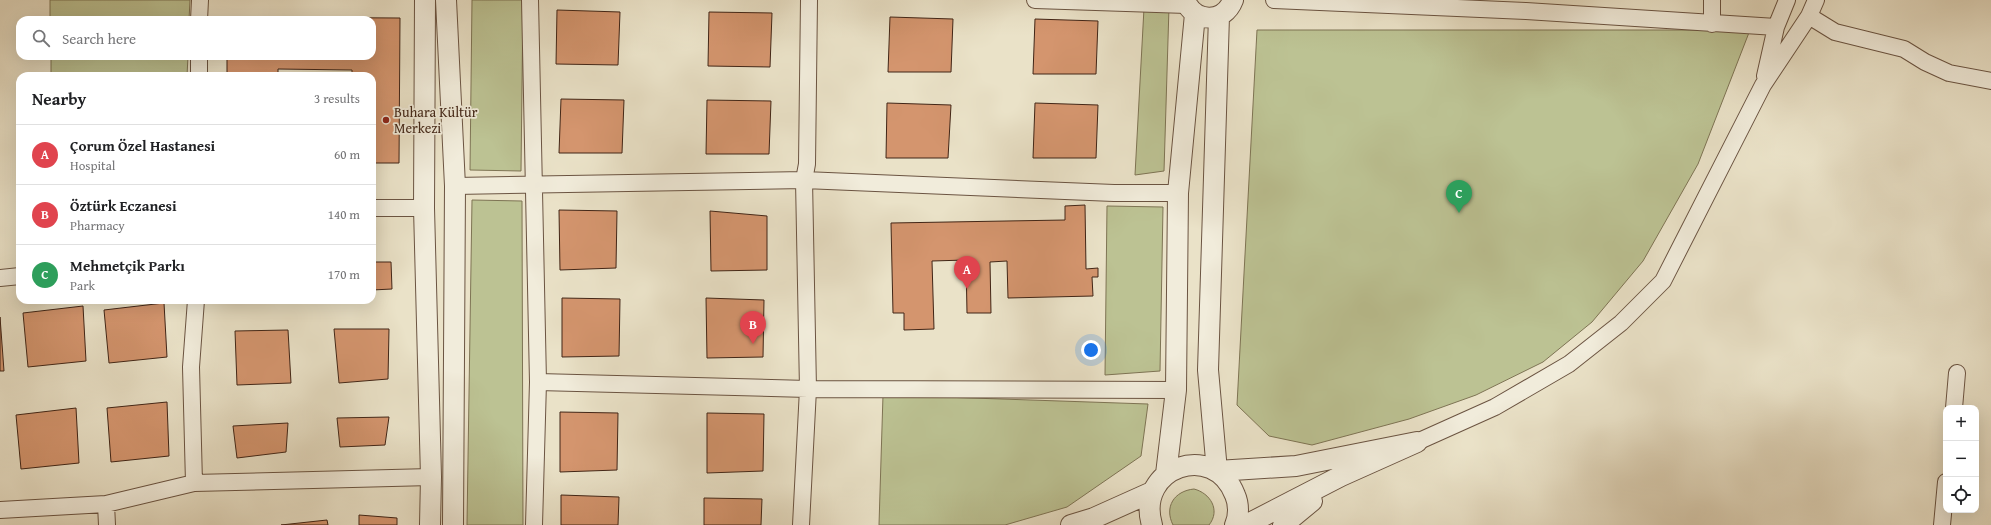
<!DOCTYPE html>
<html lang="en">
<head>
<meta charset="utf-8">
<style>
	body { margin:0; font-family:"Gentium Book Plus",serif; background:#f6f6f6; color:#202124 }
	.controls { position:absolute; right:12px; bottom:12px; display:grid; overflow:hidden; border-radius:8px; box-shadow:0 4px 16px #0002 }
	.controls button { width:36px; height:36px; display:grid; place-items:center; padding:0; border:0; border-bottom:1px solid #e0e0e0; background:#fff; color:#202124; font:20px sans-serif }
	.you { position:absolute; left:1091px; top:350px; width:14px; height:14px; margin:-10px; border:3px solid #fff; border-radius:50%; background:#1a73e8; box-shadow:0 0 0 6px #1a73e833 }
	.badge { display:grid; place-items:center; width:26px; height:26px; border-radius:50%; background:#1a73e8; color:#fff; font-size:13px; font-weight:700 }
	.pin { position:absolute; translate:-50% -33px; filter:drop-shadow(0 1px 2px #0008) }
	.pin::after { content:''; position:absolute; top:21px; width:14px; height:12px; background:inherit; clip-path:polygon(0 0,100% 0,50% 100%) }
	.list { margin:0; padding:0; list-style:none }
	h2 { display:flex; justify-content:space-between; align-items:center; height:52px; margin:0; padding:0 16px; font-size:17px }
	h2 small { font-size:13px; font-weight:400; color:#757577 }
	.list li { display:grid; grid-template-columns:26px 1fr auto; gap:12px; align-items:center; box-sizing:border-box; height:60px; padding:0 16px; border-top:1px solid #e0e0e0 }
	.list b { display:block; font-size:15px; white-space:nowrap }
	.list p { margin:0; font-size:13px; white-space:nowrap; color:#757577 }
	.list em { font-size:13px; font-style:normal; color:#757577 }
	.icon { flex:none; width:22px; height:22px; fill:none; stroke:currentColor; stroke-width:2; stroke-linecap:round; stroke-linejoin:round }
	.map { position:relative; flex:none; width:1991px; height:525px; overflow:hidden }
	.search { position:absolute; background:#fff; box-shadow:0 4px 16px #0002; left:16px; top:16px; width:360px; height:44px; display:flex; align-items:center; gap:10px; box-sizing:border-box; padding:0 14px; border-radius:12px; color:#757577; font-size:15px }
	.panel { position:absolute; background:#fff; box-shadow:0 4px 16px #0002; left:16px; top:72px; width:360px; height:232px; border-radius:12px }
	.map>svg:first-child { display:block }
	.green { fill:#bcc293; stroke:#7e7454 }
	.building { fill:#d4956e; stroke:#412516 }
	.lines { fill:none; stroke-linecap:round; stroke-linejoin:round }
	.minor-casing { stroke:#6b5442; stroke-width:18 }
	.tertiary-casing { stroke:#6b5442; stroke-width:22 }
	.minor { stroke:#f1ecdb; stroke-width:16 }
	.tertiary { stroke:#f1ecdb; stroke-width:20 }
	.poi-dot { fill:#8f2418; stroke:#f1ecdb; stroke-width:1.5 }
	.labels { text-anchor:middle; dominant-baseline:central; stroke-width:3.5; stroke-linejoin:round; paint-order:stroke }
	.poi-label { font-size:14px; fill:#412516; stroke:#f1ecdb; text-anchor:start }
</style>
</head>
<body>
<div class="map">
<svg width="1991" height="525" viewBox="0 0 1991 525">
	<rect width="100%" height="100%" fill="#eae2c8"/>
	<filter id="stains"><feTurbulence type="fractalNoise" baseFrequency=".005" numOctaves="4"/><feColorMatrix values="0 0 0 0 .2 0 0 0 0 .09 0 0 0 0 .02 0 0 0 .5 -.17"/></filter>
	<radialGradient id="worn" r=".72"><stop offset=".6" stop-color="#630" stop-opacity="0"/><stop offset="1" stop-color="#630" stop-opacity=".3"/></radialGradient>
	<path class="green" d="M50,0H190L189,20H50Z
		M472,0H523L521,171L470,170Z
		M1169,7L1164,171L1135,175L1144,8Z
		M1257,30H1750L1698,164L1643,261L1592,322L1543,362L1476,395L1409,419L1312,445L1269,436L1237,405Z
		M51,56H188L187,76H51Z
		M472,200L522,201L523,525H467Z
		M1107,206L1163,207L1160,371L1105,375Z
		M883,395L1148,404L1141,456L1067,507L1005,525H879Z
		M1194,489C1210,493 1221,510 1209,525H1173C1164,507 1174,491 1194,489Z"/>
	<path class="building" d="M557,10L620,12L618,65L556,64Z
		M709,12L772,13L770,67L708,66Z
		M227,17L400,18L399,163H372V76H352V70L278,69V76H227V56H372V20H227Z
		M890,17L953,19L951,72H888Z
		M1035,19L1098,21L1096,74H1033Z
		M561,99L624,100L622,153H559Z
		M707,100L771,101L769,154H706Z
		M887,103L951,105L948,158H886Z
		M1035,103L1098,105L1096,158H1033Z
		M1085,205L1086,269L1098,268V277H1092L1093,296L1008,298L1007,261L990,262L991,313H967L966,260L932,261L934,329L904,330V313H893L891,223L1065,220V206Z
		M559,210L617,211L616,268L560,270Z
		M710,211L767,216V270L711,271Z
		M372,262H391L392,289L372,290Z
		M562,298L620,299L619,356L562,357Z
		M706,298L764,300L763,357L707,358Z
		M164,303L167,357L109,363L104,310Z
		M83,306L86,361L28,367L23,313Z
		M0,317L4,371H0Z
		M334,329H389L388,379L339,383Z
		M288,330L291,383L237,385L235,331Z
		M167,402L169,456L111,462L107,408Z
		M76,408L79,463L21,469L16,415Z
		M560,412L618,413L617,470L560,472Z
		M707,413L764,414L763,471L707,473Z
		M389,417L385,445L340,447L337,418Z
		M288,423L286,452L237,458L233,426Z
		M561,495L619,497L618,525H561Z
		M704,498L762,499L761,525H704Z
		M359,515L397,518V525H359Z
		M327,520L328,525H281Z"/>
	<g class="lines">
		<g class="minor-casing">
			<path id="minor" d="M530,0L538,382L534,525
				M1035,0L1187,5
				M1274,0L1526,11L1776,27
				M1809,16L1835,32L1904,49L1925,62L1949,73L1991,81
				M199,20L200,0
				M1712,24V0
				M199,76V56
				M1765,76L1776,27L1787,0
				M455,186L804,180L1114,193H1178
				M372,208H424
				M0,278L20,276
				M538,382L808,389L1176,390
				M1954,408L1957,373
				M1417,442L1495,407L1569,364L1621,323L1663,281L1763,85L1809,16L1816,0
				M194,483L191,367L196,300
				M106,504L107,525
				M0,510L106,504L194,483L431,477
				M801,525L808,389L804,180L807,164L809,0
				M1942,525L1946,482"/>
		</g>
		<g class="tertiary-casing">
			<path id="tertiary" d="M425,0L424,208L431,477L430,525
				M446,0L455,186L453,525
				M1185,0C1194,23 1224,24 1233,0
				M1219,16L1208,370L1217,471L1296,466L1417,442L1341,476L1246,525
				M1166,474L1176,390L1178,193L1195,14
				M1071,525L1094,518L1152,492
				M1152,525C1135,467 1214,440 1235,495C1239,504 1239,516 1235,525
				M1283,525L1312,501"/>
		</g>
		<use href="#minor" class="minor"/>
		<use href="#tertiary" class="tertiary"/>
	</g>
	<circle class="poi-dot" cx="386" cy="120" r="4"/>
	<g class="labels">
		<g class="poi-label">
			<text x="394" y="112">Buhara Kültür<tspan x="394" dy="16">Merkezi</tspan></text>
		</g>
	</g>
	<rect width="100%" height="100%" filter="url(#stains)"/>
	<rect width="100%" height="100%" fill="url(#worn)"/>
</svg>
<div class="controls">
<button>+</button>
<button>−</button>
<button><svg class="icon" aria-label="locate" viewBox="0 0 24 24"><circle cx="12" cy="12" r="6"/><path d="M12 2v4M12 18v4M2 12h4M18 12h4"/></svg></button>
</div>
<div class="you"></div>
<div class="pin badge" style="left:967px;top:289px;background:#e0444e">A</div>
<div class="pin badge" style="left:753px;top:344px;background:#e0444e">B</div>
<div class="pin badge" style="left:1459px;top:213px;background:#2e9e5b">C</div>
<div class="search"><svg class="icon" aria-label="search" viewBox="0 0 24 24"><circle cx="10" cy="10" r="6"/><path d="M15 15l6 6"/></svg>Search here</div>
<section class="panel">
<h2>Nearby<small>3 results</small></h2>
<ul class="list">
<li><span class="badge" style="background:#e0444e">A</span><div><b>Çorum Özel Hastanesi</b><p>Hospital</p></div><em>60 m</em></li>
<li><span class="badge" style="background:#e0444e">B</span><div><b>Öztürk Eczanesi</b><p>Pharmacy</p></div><em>140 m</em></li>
<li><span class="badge" style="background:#2e9e5b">C</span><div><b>Mehmetçik Parkı</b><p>Park</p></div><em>170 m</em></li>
</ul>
</section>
</div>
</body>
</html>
